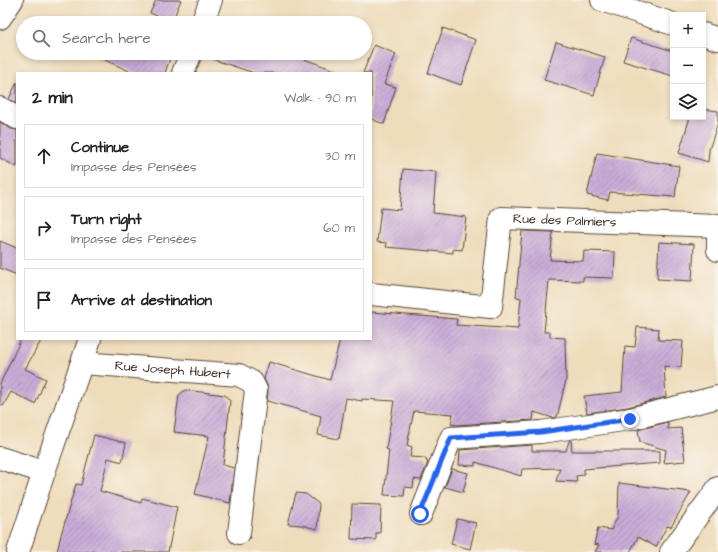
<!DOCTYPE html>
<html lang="en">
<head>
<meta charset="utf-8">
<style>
	body { margin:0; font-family:"Architects Daughter",sans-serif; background:#f6f6f6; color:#202124 }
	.controls { position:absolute; right:12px; top:12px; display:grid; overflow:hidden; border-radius:0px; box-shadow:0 2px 6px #0003 }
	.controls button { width:36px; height:36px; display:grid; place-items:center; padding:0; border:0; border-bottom:1px solid #e0e0e0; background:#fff; color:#202124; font:20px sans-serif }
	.stop { position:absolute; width:12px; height:12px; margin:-9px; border:3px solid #2563eb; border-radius:50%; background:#fff }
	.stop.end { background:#2563eb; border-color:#fff; box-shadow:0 1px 4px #0008 }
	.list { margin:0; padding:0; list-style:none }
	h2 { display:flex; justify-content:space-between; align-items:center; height:52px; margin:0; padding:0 16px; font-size:17px }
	h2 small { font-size:13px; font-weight:400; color:#757577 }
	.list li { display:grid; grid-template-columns:26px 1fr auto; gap:12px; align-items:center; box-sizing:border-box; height:64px; margin:0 8px 8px; padding:0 8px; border:1px solid #e0e0e0; border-radius:0px }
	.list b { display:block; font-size:15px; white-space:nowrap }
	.list p { margin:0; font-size:13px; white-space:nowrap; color:#757577 }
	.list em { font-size:13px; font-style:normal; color:#757577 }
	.icon { flex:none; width:22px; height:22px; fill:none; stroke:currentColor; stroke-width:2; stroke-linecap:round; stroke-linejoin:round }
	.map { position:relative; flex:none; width:718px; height:552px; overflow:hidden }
	.search { position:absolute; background:#fff; box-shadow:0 2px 6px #0003; left:16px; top:16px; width:356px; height:44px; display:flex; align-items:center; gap:10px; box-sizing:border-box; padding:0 14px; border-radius:22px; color:#757577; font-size:15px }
	.panel { position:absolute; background:#fff; box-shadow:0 2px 6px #0003; left:16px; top:72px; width:356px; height:268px; border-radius:0px }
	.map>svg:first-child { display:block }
	.building { fill:url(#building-hatch) }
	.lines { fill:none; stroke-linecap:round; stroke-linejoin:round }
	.minor-casing { stroke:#564536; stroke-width:24 }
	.minor { stroke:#fff; stroke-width:22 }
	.route { stroke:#2563eb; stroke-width:5 }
	.labels { text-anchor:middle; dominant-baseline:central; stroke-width:3; stroke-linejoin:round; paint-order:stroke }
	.street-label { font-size:13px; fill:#3b2a1e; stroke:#f7f3e8 }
</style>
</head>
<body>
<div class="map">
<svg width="718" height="552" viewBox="0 0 718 552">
	<defs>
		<pattern id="building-hatch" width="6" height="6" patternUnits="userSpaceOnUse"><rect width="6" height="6" fill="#caacd8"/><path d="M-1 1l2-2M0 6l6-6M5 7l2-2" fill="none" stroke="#a58caf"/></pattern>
	</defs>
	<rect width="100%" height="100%" fill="#f7f3e8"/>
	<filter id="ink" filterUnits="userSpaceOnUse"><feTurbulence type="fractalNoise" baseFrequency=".025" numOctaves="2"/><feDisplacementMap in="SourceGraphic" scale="8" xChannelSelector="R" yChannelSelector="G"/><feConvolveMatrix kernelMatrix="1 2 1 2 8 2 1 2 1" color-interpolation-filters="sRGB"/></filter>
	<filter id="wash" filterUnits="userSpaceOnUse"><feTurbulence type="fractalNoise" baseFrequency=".012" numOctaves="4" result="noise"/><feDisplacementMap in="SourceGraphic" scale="16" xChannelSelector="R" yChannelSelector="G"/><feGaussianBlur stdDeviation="0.9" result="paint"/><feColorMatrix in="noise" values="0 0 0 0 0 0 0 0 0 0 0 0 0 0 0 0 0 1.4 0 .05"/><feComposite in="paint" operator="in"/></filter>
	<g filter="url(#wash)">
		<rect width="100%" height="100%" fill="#efdcbb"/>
		<g id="blocks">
			<path class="building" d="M156,0H181L172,22L150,13Z
				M218,17L234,23H215Z
				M443,28L476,40L461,85L428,73Z
				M631,38L673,51V76L623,61Z
				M556,42L605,57L594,95L544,80Z
				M374,45L396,54L384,84L396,87L384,124L371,119V73H363Z
				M89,53H172L165,73H134Z
				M203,53H306L304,59L337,71V73H254L203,56Z
				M17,82V104L9,99Z
				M703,109L718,111V122L709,150L708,162L679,153L690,117H703Z
				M0,122L11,129L17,130V167L0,158Z
				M597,153L679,166L675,197L610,192L608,200L587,195Z
				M403,169L436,172L433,213L466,217L462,250L453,249V253L386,247L387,243L377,242L381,208L400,210Z
				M522,231L553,232L550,260L583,261L584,251L615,252L614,278L583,277V281L549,280L544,332H550V337L565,338L566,380L557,417L553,418L534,412L533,420L456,425L451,424L453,414L414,411L407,445L412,447L410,457L426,458V461L428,462L421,480L414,479L413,488L405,487L404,496L384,495L389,450L386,449L394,401L362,399V401L346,398L339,439L318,435L321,416L293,408L267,401L268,391L267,385L264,379L269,362L330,380L340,339H371V312L457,319L456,325L518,329L521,298L516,297Z
				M0,241L17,248V275L0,268Z
				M659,242L694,244L692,281L657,279Z
				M637,327L659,329L658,340L683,341L681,367L664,366L666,397L628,407L587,413L584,396L622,392L625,346L635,347Z
				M21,339H42L25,369L46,379L35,404L11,392L3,406L0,404V384Z
				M185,390L225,395L230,401L223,465L234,468L230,503L195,494L209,436L174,432L179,395Z
				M668,422V429L681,428L685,461L664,463L666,450L640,442L638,430Z
				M94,435L126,443L122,462L108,458L100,491L141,503L142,498L177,507L168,552H57L61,535L76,484L81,485Z
				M571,440L572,451H660V463L584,469V475L576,476L577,482L556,481L560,468L522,469L521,476L475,462V466L459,465L460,450L532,445V451H566L569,441Z
				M452,469L468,473L463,492L445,487Z
				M619,483L691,492L671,527L667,526L656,547L638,537L630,552H595L599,545L594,544L598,528L611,530L618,516Z
				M296,493L306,494L319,504L317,529L301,525L288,524Z
				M352,504L381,505L380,533H376V540L351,539Z
				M457,519L476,523L470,549L451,544Z"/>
		</g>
	</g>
	<g filter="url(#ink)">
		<use href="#blocks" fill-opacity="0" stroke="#564536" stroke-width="1"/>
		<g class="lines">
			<g class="minor-casing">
				<g id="minor">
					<path d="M602,0L673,24"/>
					<path d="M0,18L12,0"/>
					<path d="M202,23L211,0"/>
					<path d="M703,34L718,39"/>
					<path d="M183,73L191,53"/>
					<path d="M0,108L17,118"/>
					<path d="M718,225V250"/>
					<path id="s1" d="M371,294L491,307L501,218L718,226"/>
					<path id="s2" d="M82,363L239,375L252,382L256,390L239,533"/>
					<path d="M0,458L44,472"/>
					<path d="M421,514L451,438L541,432L630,419L718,397"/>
					<path d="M18,552L44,472L90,339"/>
					<path d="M671,552L718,488"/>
				</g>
			</g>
			<use href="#minor" class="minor"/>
		</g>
	</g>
	<g class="lines" filter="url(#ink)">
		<path class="route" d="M420,514L451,438L541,432L630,419"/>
	</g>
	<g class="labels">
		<g class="street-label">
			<text stroke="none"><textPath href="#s1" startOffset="274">Rue des Palmiers</textPath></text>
			<text stroke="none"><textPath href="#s2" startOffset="91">Rue Joseph Hubert</textPath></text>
		</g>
	</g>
</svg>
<div class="controls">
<button>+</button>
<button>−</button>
<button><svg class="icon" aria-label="layers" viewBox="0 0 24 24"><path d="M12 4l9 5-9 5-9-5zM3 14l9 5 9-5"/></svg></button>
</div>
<div class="stop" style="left:420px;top:514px"></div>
<div class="stop end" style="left:630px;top:419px"></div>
<div class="search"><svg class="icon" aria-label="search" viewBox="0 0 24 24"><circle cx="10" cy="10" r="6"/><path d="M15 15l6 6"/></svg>Search here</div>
<section class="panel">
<h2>2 min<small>Walk · 90 m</small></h2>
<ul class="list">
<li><svg class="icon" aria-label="ahead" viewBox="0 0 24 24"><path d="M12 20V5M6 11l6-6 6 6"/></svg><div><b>Continue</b><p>Impasse des Pensées</p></div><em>30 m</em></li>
<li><svg class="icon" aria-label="right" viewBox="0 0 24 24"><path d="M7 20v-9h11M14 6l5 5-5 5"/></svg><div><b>Turn right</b><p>Impasse des Pensées</p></div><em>60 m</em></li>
<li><svg class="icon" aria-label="arrive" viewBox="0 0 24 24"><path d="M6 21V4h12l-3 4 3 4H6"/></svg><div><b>Arrive at destination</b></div></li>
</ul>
</section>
</div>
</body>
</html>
